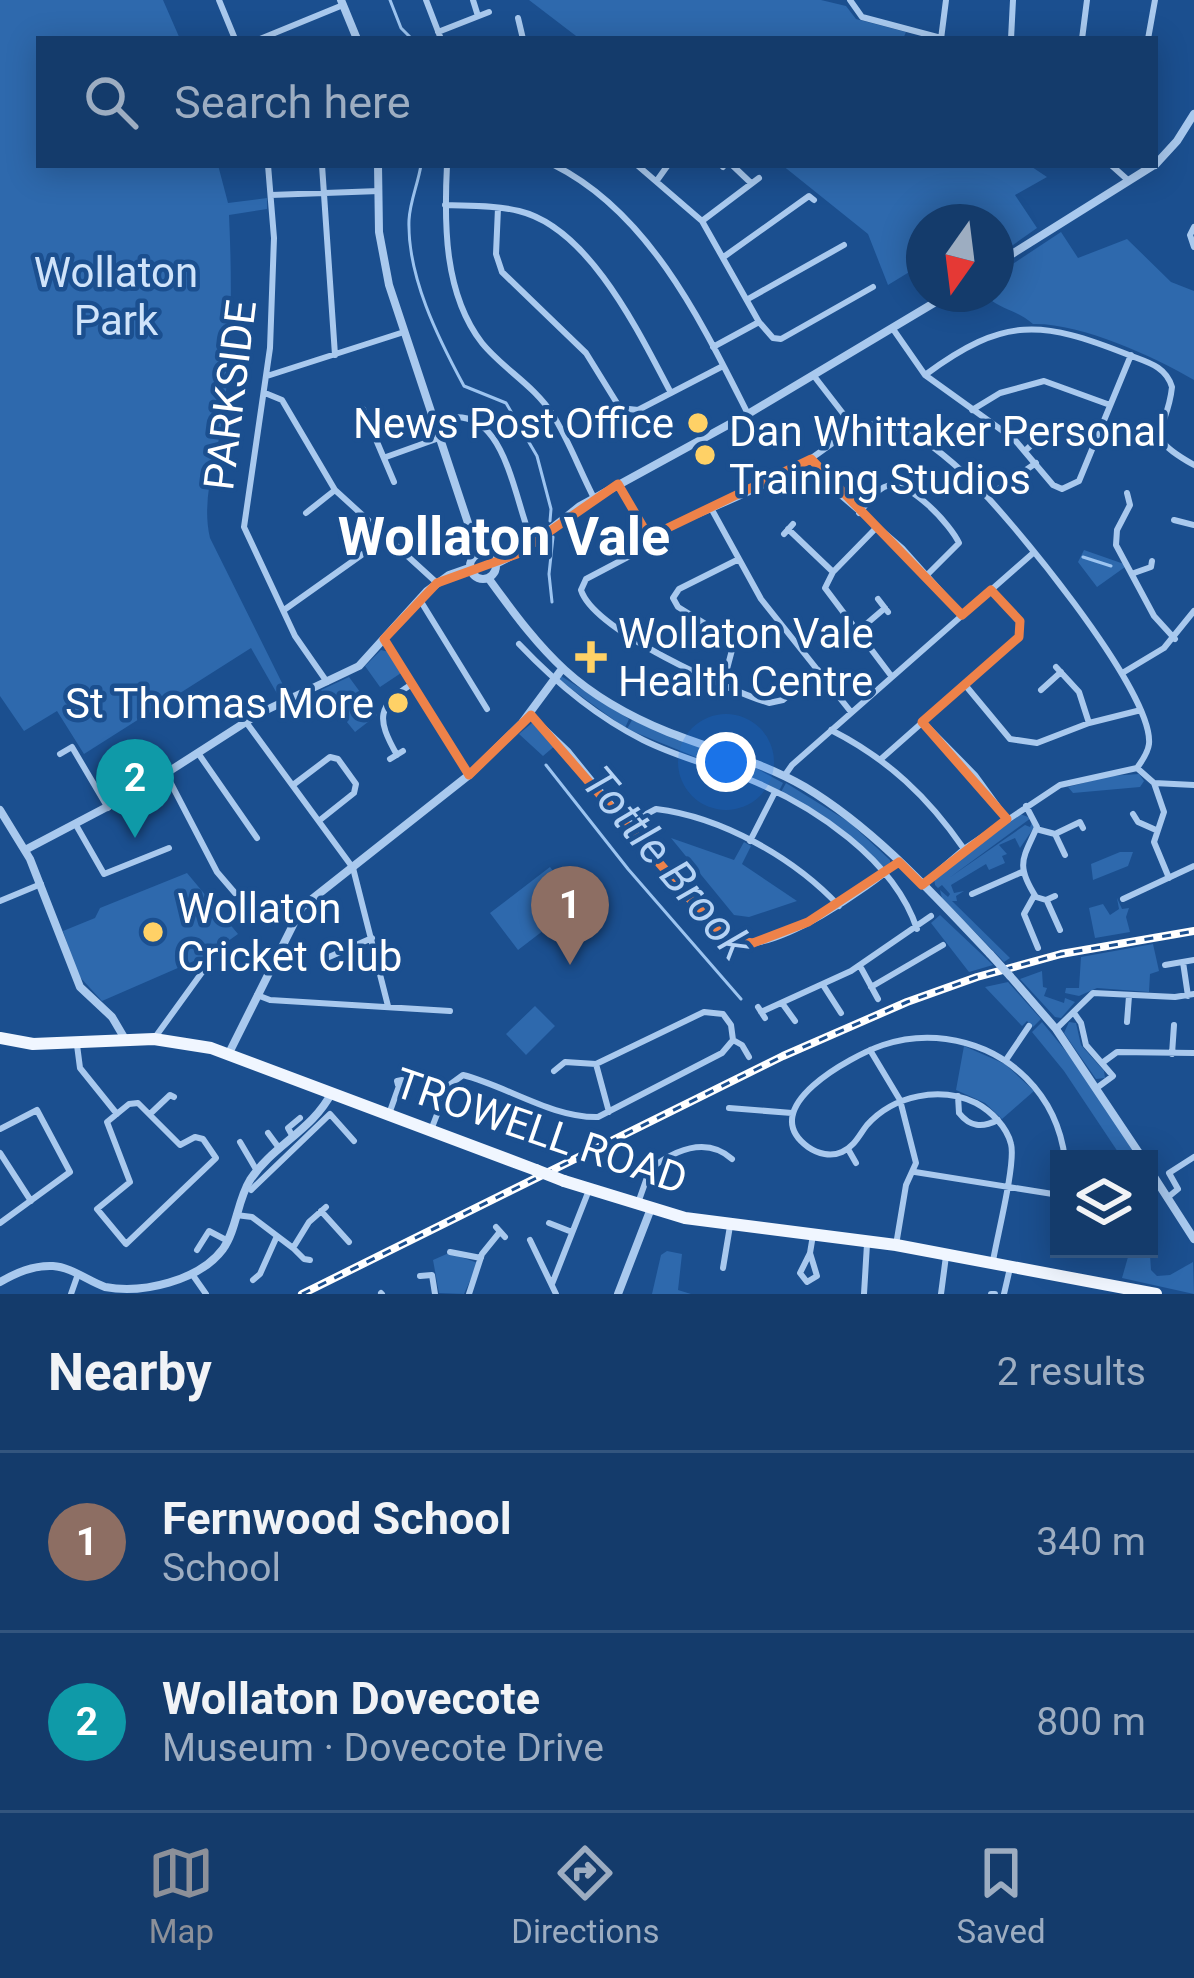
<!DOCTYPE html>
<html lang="en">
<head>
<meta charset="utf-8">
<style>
	body { margin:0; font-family:Roboto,sans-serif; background:#1d4271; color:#f1f3f6 }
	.controls { position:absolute; right:36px; bottom:36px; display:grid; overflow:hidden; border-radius:0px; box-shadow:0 6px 30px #0003 }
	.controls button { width:108px; height:108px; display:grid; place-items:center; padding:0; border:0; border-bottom:3px solid #33557e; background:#143b6b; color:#f1f3f6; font:60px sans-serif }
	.compass { position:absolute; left:906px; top:204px; width:108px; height:108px; border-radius:50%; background:#143b6b; box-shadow:0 6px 30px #0003; rotate:194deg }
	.you { position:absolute; left:726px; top:762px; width:42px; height:42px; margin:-30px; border:9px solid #fff; border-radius:50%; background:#1a73e8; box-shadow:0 0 0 18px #1a73e833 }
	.badge { display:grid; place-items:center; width:78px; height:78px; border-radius:50%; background:#8c9099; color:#fff; font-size:39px; font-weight:700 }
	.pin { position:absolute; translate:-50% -99px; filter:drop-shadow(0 3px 6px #0008) }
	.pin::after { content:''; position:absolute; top:63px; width:42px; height:36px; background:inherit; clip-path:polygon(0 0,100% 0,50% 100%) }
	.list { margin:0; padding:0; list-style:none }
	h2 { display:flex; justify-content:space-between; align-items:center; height:156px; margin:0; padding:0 48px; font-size:51px }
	h2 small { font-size:39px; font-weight:400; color:#9dadc1 }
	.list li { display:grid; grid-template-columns:78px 1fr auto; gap:36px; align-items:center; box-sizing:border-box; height:180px; padding:0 48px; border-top:3px solid #33557e }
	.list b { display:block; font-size:45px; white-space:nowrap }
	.list p { margin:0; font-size:39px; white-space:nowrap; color:#9dadc1 }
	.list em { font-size:39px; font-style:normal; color:#9dadc1 }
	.icon { flex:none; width:66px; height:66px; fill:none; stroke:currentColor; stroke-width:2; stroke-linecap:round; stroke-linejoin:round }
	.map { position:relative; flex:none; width:1194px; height:1294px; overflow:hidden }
	.search { position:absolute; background:#143b6b; box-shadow:0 6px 30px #0003; left:36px; right:36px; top:36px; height:132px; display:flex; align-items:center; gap:30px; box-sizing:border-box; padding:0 42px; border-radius:0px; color:#9dadc1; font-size:45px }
	.sheet { height:516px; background:#143b6b }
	nav { display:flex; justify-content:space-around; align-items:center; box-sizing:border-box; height:168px; border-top:3px solid #33557e; background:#143b6b; font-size:33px; color:#9dadc1 }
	nav a { display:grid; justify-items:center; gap:6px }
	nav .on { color:#8c9099 }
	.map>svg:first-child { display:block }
	.green { fill:#2e69ad }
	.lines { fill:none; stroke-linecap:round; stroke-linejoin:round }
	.stream { stroke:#9cc4f0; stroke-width:3 }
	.minor { stroke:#a9c9ee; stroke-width:6 }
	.tertiary { stroke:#a9c9ee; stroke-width:8 }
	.primary { stroke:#f0f6ff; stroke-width:12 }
	.rail-casing { stroke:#fff; stroke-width:8 }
	.rail { stroke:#1b4f8f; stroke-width:3; stroke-dasharray:9; stroke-linecap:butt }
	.tertiary-bridge { stroke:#a9c9ee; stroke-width:8 }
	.primary-bridge { stroke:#f0f6ff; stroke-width:12 }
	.marked { fill:none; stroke:#ee8249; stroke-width:9; stroke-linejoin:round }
	.poi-dot { fill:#ffd166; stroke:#1b4f8f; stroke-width:4.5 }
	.labels { text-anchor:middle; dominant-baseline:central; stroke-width:9; stroke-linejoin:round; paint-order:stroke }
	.park-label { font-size:42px; fill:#cfe3fa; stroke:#1b4f8f }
	.street-label { font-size:42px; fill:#fff; stroke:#1b4f8f }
	.poi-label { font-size:42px; fill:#fff; stroke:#1b4f8f; text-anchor:start }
	.water-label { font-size:45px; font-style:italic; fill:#b5d3f5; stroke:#1b4f8f }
	.district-label { font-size:54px; font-weight:bold; fill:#fff; stroke:#1b4f8f }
</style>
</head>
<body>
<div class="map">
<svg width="1194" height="1294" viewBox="0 0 1194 1294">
	<rect width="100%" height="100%" fill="#1b4f8f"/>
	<path class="green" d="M0,0H163L180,39H39V165H218L228,203L267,198V209L229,215C232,280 232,345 224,410C219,453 200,495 210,538L287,693L279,697L251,648L84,754L57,711L24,731L0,696Z
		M529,0H821L846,6L856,19L906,32L903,39H580Z
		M782,165H1029L1047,177L1015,195L1037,228L996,257V222H924V263L888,285L868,234Z
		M1061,232L1078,258L1127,239L1171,282L1194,291V380C1153,356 1081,323 1033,324C1017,309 996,309 985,294H996V275Z
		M1084,550L1124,564L1125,567L1097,587L1078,562Z
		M381,650L389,652L401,673L380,687L365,666Z
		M561,676L629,719L625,728L559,680Z
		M349,677L377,715L355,732L321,690Z
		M632,720L754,767L783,783L779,791L627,729Z
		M532,723L557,744L543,756L519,734Z
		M1139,774L1144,781L1140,787L1073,793L1068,787L1110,776Z
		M786,783L849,822L890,860V867L884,868L847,836L781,792Z
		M1020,814L1031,818L949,878L1025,825L1030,827L1033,820L1035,826L1020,848L1015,838L999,845L1007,854L1002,856L1005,863L989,870L986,864L951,885L954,893L964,891L956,896L957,901H952L1010,958L1004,962L942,898L940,890L948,897L950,894L942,885L938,888L935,885L934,878Z
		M671,838L734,860L744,842L751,846L742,864L797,901L749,917L734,915Z
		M1120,852H1133L1128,866L1093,880L1091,864Z
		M550,867L578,904L518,950L490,913Z
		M187,873L238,934L210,954L102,1001L78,975L63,931L95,918L100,908Z
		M1117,898L1122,909L1129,908L1126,917L1130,932L1095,938L1089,908L1103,904L1110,915L1119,909Z
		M940,915L993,965L969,972L931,923Z
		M1153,944L1159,971L1150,974L1149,992L1097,988L1079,996L1065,993L1066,988H1079L1081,957Z
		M1042,971L1043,987L1047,988L1044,996L1064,1003L1065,998L1075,1002L1061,1018L1055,1017L1020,979Z
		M1008,982L1041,1019L1033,1027L1027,1021L1022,1026L985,987Z
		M535,1006L555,1026L526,1055L506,1034Z
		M1042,1022L1082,1071L1138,1159L1122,1158L1064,1071L1032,1032Z
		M1069,1022L1076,1023L1081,1045L1104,1071L1105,1078L1096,1079L1064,1033Z
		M964,1046L1005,1064L1034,1091L1002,1119L985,1103L956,1090Z
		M1130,1250L1150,1255L1151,1270L1157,1276L1170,1275L1193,1262L1194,1294L1122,1278Z
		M667,1251L682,1254L678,1290L691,1294H652L661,1255Z
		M449,1253L478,1263L464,1294L439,1293L433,1260Z"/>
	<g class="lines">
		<path class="stream" d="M390,0L401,28L412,39
			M421,165C418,184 410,201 409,220C407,276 438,338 464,386L506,403L537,456L551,509L550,521
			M1083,557L1111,566
			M552,602L549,574L553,537
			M546,765L628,869L741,999"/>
		<path class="minor" d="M219,0L235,39
			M426,0L441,39
			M473,0L478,16
			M850,0L862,17L941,38
			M518,18L523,39
			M438,32L489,12
			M260,39L343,5
			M941,39L946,0
			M1011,39L1013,0
			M1082,39L1087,0
			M1148,39L1155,0
			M268,165L274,238L270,348L244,527L295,636L327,682
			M322,165L335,355
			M447,165C444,224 444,294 482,343C503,369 534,385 553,415C569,441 580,471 594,498
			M554,165C650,213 702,323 748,414
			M637,165L702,221L759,322
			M732,165L751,183
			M1111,165L1129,181
			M723,167L724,165
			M658,179L668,165
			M271,195L379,191
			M445,205C469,206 496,205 519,211C590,228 640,335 671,393
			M498,208L496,254L502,272L586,353L620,408L638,410L723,366
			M702,221L759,178
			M1194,227L1190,235L1194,247
			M725,256L809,196L814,200
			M748,299L844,245
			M893,329L925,375L1014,439L1053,485L1062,489L1079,481L1131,355
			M713,347L759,322L773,338L781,339L873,287
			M925,375C1005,316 1041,320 1129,355C1147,362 1166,366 1172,387C1167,435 1139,434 1194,465
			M267,376L404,332
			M814,376L855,429
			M265,393L282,400L335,490L437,583
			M363,409L394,482
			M972,410L1000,393L1044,381L1110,405
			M435,422C505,394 512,496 533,544
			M1026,450L1041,436
			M386,457L439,438
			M811,459L838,493L902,548L962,615
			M618,484L645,530L656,533C708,509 766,489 813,457C833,444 852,424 878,424C910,425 942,453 964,473C1006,512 1154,691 1149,744C1148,753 1142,761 1137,768L1060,785L964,849L922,885
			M1127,493L1130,505L1117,530L1116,545L1154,616L1175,639
			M987,497L1036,463
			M711,508L761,599L851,712
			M306,513L335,490
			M859,513C867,504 875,490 887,486C909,479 951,525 959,543L927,575
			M1174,520L1194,525
			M877,527L833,572L825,588L892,677
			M788,529L833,572
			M649,534L643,549L586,579L581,590C594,631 728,690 769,703L783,700L818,670
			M784,534L793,524
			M1134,573L1151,567L1152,561
			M878,599L888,612
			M420,600L487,709
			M284,610L384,539
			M857,632L885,608
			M384,639L469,775
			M519,644C556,683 595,716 643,740C677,757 713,766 748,779C814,806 894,859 917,929
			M1056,667L1079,692L1089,723
			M1124,672L1164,648L1194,611
			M723,684L732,650L730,639L678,607L673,598L679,589L737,560
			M966,686L1010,739L1037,743L1089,723L1141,710
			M1041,690L1061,672
			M293,696L306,717
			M529,714L568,751L712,928C720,935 726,941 737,943C778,951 868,889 898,862
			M246,722L353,868L388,1006
			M923,722L975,775L1007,819
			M831,730C888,759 928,797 964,849
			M198,753L257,838
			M60,754L72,747L108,808
			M397,755C376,718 377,706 412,684
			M390,759L403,751
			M881,759L1019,637L1020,621L991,590
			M1137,768L1154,783L1194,785
			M166,774L217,872L235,893
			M785,775L792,765L1032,554
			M1154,783L1164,812L1154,842L1169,878
			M293,785L330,757L338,759L356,784L354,793L320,820
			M1026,806L1037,827C1023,859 1015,864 1036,897L1046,900L1055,896
			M1133,814L1138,822L1156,830
			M76,825L104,874L169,848
			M626,825L656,809C722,817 794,858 839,906
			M1036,829L1055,834L1080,822L1083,828
			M1055,834L1065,855
			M750,841L775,792
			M972,894L1022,872
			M1034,896L1024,914L1038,948
			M1123,899L1194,866
			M0,901L41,884
			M1047,901L1060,930
			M329,957L372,938
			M1183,962L1188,996
			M202,964L203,971L209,972
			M1165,965L1194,960
			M860,966L878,999
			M823,985L841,1013
			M871,987L943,945
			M257,995L270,1000L450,1011
			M782,1003L795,1021
			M758,1007L765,1018
			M761,1012L851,971L931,916
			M1074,1013L1081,1023L1086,1045L1113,1076L1098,1087
			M1127,1022L1129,996
			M1056,1029L1093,993L1175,997L1194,994
			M156,1036L203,971
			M733,1040L742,1045L749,1057
			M77,1045L80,1068L117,1114
			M870,1050L900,1100L916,1163L906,1185L896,1245
			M1172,1054L1174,1025
			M1006,1060L1029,1026
			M1102,1063L1117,1052L1194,1053
			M596,1064L609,1112
			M402,1080L403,1084L398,1085L397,1081Z
			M958,1096L959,1113C970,1127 982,1128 998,1120
			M138,1103L180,1145L195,1137L203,1139L216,1158L126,1244L97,1209L130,1182L107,1122L129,1104Z
			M729,1108L792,1113
			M150,1114L170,1095L174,1097
			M389,1114L399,1086
			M0,1129L37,1110L70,1172L0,1223
			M431,1130L448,1086L463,1075C507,1086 552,1118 598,1117L722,1053L733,1040L731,1025L723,1014L704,1012L596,1064L565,1062L554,1071
			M268,1133L279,1148
			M293,1137L288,1128L300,1118
			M240,1142L257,1171
			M848,1149L856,1163
			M0,1153L31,1201
			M915,1172L1059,1195
			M251,1190L330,1114L354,1141
			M1167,1198L1178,1189L1169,1173L1194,1157
			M638,1203L650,1169C675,1150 706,1136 732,1159
			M321,1211L349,1242
			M236,1215L252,1217L293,1248L309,1222L326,1207
			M549,1223L572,1232
			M496,1227L505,1237
			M530,1240L556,1294
			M293,1248L304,1259L310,1260
			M197,1250L209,1231L228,1241
			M450,1252L481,1258
			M810,1253L800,1273L807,1282L817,1276L810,1253L813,1235
			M993,1261C997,1237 1016,1163 1011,1144C1007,1127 991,1111 976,1103C940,1086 894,1095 867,1125C859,1135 855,1146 842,1152C831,1157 818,1154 808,1147C754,1108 851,1056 883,1045C904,1038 924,1036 946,1039C1010,1048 1057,1095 1065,1159
			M723,1268L730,1226
			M192,1274L206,1294
			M420,1276L432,1275L435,1294
			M253,1280L260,1274L277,1236
			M552,1284L589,1190
			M381,1293L382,1294
			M71,1294L78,1274
			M469,1294L482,1254L499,1233
			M864,1294L867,1244
			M941,1294L946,1256
			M991,1294H995
			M1004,1294L1010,1268"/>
		<path class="tertiary" d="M341,0L357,39
			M378,165L379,232L389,285L478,553
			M1155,165L1177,141L1194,114
			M996,264L1154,165
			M470 566a13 13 0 1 1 26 0a13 13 0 1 1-26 0Z
			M496,564L527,548L580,506L748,414L949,294
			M489,579C544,655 577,695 668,732C714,750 762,762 805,787C875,829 934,895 990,954
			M0,810L30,859L80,987L112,1017L125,1039
			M25,850L143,788L260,713L359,666L427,591L449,575L469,568
			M1010,976L1056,1029L1143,1159
			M229,1053L302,907L469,775L522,723L562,669
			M1149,1169L1194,1239
			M0,1282C16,1273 33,1265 53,1266C71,1267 88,1281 105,1287C142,1294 199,1281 223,1249C237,1229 237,1201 250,1180C273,1145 313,1130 332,1092
			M618,1294L650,1211"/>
		<path class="primary" d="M0,1038L33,1044L154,1039L211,1048L536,1170
			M564,1181L685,1218L896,1245L1156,1294"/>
		<g class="rail-casing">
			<path id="rail" d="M302,1294L783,1056L907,1002L977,977L1061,954L1194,931"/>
		</g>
		<use href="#rail" class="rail"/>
		<path class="tertiary-bridge" d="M990,954L1010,976"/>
		<path class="primary-bridge" d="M536,1170L564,1181"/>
	</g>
	<path class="marked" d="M811,459L962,615L991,590L1020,621L1019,637L922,722L1007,819L922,885L899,862L808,922L753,943L725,939L531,715L469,775L384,639L437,583L517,554L618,484L649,537Z"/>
	<g class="poi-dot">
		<circle cx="698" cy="423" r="12"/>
		<circle cx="705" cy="455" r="12"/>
		<path d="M585 639h12v12h12v12h-12v12h-12v-12h-12v-12h12z"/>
		<circle cx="398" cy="703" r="12"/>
		<circle cx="153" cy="932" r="12"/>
	</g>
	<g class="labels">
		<g class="park-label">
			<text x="116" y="272">Wollaton<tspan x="116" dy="48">Park</tspan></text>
		</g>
		<g class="street-label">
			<text transform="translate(230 395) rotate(-83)">PARKSIDE</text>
			<text transform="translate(541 1131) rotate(19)">TROWELL ROAD</text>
		</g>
		<g class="poi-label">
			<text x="674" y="423" text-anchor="end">News Post Office</text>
			<text x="729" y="431">Dan Whittaker Personal<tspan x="729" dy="48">Training Studios</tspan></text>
			<text x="618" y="633">Wollaton Vale<tspan x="618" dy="48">Health Centre</tspan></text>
			<text x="374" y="703" text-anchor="end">St Thomas More</text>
			<text x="177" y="908">Wollaton<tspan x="177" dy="48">Cricket Club</tspan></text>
		</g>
		<g class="water-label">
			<text transform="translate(667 863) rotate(50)">Tottle Brook</text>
		</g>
		<g class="district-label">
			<text x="504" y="536">Wollaton Vale</text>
		</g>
	</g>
</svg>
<div class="controls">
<button><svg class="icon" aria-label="layers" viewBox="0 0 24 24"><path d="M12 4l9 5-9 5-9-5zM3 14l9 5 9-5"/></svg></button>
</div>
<svg class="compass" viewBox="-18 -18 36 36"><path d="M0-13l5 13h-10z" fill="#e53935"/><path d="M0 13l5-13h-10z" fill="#9dadc1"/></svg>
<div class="you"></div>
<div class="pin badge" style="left:570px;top:965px;background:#8d6e63">1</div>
<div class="pin badge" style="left:135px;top:838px;background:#0f9aa8">2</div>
<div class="search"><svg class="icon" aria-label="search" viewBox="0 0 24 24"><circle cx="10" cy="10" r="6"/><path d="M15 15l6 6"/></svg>Search here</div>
</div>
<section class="sheet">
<h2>Nearby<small>2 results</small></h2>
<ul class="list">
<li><span class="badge" style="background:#8d6e63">1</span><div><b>Fernwood School</b><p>School</p></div><em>340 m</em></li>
<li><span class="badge" style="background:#0f9aa8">2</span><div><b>Wollaton Dovecote</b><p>Museum · Dovecote Drive</p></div><em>800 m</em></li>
</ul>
</section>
<nav>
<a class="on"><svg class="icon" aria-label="map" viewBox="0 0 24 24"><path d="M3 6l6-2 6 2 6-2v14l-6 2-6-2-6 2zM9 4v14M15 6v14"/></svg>Map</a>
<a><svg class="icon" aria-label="directions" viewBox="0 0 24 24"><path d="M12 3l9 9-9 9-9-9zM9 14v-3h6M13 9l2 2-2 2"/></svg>Directions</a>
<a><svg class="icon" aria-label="saved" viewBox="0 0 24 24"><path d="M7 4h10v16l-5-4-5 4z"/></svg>Saved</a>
</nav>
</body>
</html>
